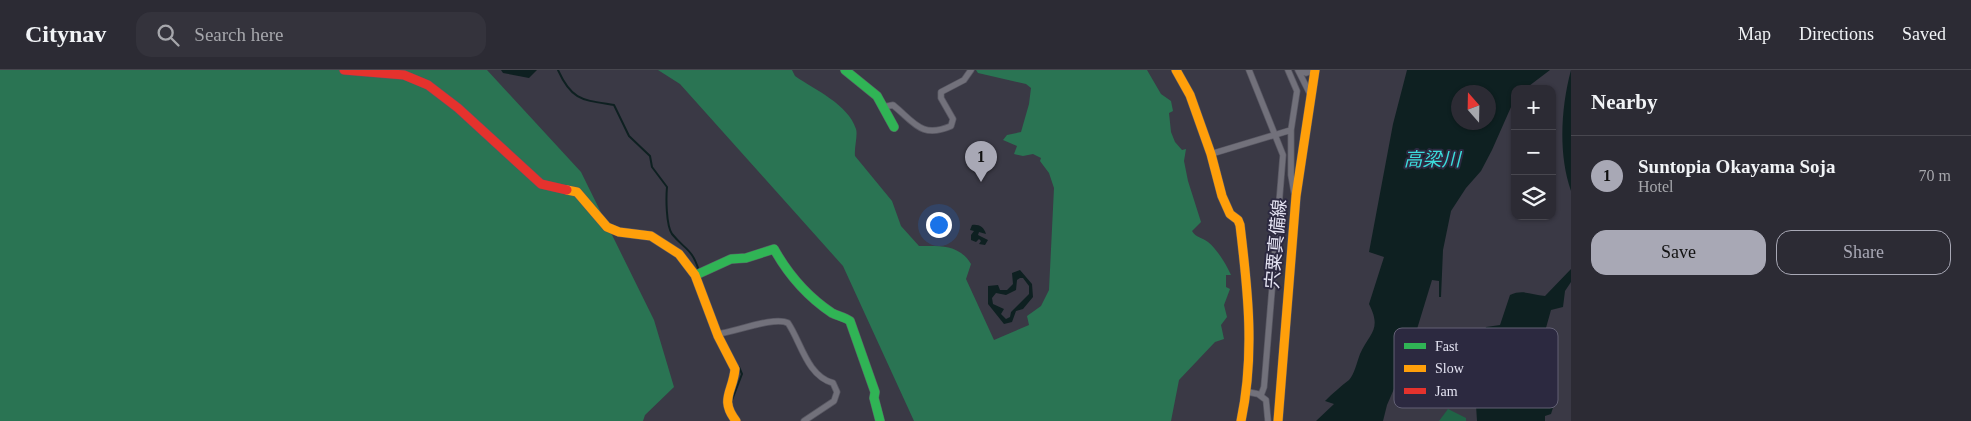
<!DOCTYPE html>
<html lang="en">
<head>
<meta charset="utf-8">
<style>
	body { margin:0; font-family:"Times New Roman","Noto Sans JP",serif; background:#34333c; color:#f1f3f6 }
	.controls { position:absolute; right:15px; top:15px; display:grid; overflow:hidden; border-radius:10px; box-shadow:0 1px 4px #0004 }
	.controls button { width:45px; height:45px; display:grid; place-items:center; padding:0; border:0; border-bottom:1px solid #48474f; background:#2c2b34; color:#f1f3f6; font:25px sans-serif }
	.compass { position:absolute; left:1451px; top:15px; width:45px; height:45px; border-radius:50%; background:#2c2b34; box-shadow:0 1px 4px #0004; rotate:340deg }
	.you { position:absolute; left:938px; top:154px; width:18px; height:18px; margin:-12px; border:4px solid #fff; border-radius:50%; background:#1a73e8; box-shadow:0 0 0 8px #1a73e833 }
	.badge { display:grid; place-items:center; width:32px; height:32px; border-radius:50%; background:#a8a8b5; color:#111; font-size:16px; font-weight:700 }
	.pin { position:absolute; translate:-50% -41px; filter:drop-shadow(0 1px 2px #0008) }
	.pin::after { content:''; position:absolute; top:26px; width:18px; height:15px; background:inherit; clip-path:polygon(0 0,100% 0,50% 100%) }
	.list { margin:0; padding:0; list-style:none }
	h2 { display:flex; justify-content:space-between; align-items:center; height:65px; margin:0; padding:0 20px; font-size:21px }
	h2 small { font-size:16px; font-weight:400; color:#a6a7ac }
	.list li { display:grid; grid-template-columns:32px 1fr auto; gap:15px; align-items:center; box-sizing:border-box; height:80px; padding:0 20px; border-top:1px solid #48474f }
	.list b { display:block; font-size:19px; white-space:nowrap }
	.list p { margin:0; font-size:16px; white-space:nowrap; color:#a6a7ac }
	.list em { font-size:16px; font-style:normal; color:#a6a7ac }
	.actions { display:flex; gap:10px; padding:15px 20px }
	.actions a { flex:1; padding:11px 0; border:1px solid #a8a8b5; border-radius:15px; text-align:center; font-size:18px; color:#a8a8b5 }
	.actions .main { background:#a8a8b5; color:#111 }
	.icon { flex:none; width:28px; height:28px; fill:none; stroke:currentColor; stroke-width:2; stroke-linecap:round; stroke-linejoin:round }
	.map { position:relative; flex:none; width:1571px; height:351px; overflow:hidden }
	header { display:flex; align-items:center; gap:30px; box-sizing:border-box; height:70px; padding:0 25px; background:#2c2b34; border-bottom:1px solid #48474f }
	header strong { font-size:24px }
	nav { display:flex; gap:28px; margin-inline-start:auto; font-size:18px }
	.search { width:350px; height:45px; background:#34333c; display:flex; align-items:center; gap:12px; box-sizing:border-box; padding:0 18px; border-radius:15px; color:#a6a7ac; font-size:19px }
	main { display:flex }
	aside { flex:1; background:#2c2b34 }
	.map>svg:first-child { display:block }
	.green { fill:#206346 }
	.forest { fill:#2a7453 }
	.water { fill:#0e2021; fill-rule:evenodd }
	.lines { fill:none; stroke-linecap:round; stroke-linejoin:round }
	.stream { stroke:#0e2021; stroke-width:2 }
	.street-casing { stroke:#595863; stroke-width:7 }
	.fast-casing { stroke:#595863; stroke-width:10 }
	.slow-casing { stroke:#595863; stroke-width:10 }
	.jam-casing { stroke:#595863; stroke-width:10 }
	.street { stroke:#72717b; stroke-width:5.5 }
	.fast { stroke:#30b455; stroke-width:9 }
	.slow { stroke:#ff9f0a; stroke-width:9 }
	.jam { stroke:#e5322d; stroke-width:9 }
	.labels { text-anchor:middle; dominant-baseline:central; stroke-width:4; stroke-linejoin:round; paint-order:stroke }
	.street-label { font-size:18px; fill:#e4e3f2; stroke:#2c2940 }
	.water-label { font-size:19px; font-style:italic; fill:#3cdcdc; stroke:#2c2940 }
	.key { fill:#2c2940; stroke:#636175; stroke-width:1 }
	.key-label { font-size:14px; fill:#e4e3f2 }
</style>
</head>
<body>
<header>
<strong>Citynav</strong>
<div class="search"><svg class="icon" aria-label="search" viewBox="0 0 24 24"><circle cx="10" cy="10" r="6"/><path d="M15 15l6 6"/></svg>Search here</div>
<nav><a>Map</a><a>Directions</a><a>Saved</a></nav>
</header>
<main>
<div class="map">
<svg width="1571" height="351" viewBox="0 0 1571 351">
	<rect width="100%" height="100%" fill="#3a3945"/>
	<path class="green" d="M1448,339L1466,348V351H1439Z"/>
	<path class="forest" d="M0,0H487L581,102L654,250L674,317L645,345L643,351H0Z
		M658,0H792L795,6C815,20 848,34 856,59C858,65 854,78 855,86L892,131L901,156L919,176C940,176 959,174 971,194L966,209L994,270L1029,255L1027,246L1041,236L1049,220L1054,118L1049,103L1040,91L1041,88L1033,84L1023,86L1014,84L1017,76L1003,70L1007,65L1021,62L1029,34L1031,18L1026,14L978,3L976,0H1147L1161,24L1171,31L1173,41L1169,43L1171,62L1175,72L1182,80L1186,79L1184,91L1188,111L1201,152L1192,161C1196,168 1202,167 1208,172C1217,179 1226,194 1231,205H1226V217L1230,219L1224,235L1227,247L1221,255L1224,269L1215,272L1179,310L1171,351H914L843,196L680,14Z"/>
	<path class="water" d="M501,0H537L529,8L503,3Z
		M1407,0H1550L1525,19H1515V28L1492,80L1481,101L1466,118L1451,141L1443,180L1441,227H1439V211L1432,210L1410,282L1387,335L1383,351H1316L1334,334L1325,331C1333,323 1340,317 1349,310C1354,305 1357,292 1360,284C1370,262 1382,260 1369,234L1384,187L1369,182L1393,54ZM1458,22H1488V52H1458Z
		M1571,0V121C1558,84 1561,37 1571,0Z
		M972,155C979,154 984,157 986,164L979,162L978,165L988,170L985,175L979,174L981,171L979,169L976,172L971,170V165L974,161L970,160Z
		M1571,199V212L1565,221L1563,237L1551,240L1544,265L1553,284L1539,289L1530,282C1523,292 1530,302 1526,312L1531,322H1540L1556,328L1551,344L1545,346V351H1477L1476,335L1482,324L1486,306V293L1478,282L1485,273L1483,266L1486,257L1500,255L1510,225C1523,219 1532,225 1545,226Z
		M1020,200L1032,214L1033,227L1023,239L1016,241L1012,252L1004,254L988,234V216L998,215L1000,220H1007L1013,214L1012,203ZM1020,208H1023L1029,216V224L1011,242L1010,247L1006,249L1001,244L1004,239L993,234L992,228L996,223L1006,225L1016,220L1017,210Z"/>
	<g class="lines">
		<path class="stream" d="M558,0C572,31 583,30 614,35L629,66L650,86L652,97L667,117C666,128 666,155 672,164C685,180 692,178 699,201
			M732,337V330L742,304L739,297"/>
		<g class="street-casing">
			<path id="street" d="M1249,0L1283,85L1264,317L1261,325
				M1288,0L1297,21L1291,60V105L1294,122
				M1298,0L1310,24
				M1298,0L1306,3L1314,0
				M883,37L893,35C914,52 921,69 951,56L953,49L941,28V22L964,10L971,0
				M1211,84L1291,60
				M717,264C735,262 774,246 788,253C801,272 807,306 833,313L837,322L834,331L804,351
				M1248,322L1258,324L1266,330L1268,351"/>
		</g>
		<g class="fast-casing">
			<path id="fast" d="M845,0L877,26L894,57
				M696,205L731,189L746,188L774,179C788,204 808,227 832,243C838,246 845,247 850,251L875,322L874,328L880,351"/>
		</g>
		<g class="slow-casing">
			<path id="slow" d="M1176,0L1190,25L1211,84L1222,126L1230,144L1238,150L1240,155C1248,221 1255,285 1241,351
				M567,120L577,122L607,157L619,162L651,166L679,184L695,205L718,266L735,299C733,322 719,329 736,351
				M1278,351L1296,126L1315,0"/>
		</g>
		<g class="jam-casing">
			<path id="jam" d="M344,0L404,5L428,15L458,38L541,114L567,120"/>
		</g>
		<use href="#street" class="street"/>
		<use href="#fast" class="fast"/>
		<use href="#slow" class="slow"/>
		<use href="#jam" class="jam"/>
	</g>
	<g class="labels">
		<g class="street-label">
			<text transform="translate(1276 174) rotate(-85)">宍粟真備線</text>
		</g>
		<g class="water-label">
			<text x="1432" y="89">高梁川</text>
		</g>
	</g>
	<rect x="1394" y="258" width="164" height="80" rx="8" class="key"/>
	<rect x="1404" y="273" width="22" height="6" fill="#30b455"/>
	<rect x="1404" y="295" width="22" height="7" fill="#ff9f0a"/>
	<rect x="1404" y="318" width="22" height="6" fill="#e5322d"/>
	<g class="key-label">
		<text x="1435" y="281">Fast</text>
		<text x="1435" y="303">Slow</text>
		<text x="1435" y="326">Jam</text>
	</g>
</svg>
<div class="controls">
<button>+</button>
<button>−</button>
<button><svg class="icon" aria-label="layers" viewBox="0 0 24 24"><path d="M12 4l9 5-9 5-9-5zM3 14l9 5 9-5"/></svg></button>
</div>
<svg class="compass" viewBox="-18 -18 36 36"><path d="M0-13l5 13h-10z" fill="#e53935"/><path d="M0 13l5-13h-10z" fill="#a6a7ac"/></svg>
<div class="you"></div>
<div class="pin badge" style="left:981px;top:112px">1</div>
</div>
<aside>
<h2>Nearby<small></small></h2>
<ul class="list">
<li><span class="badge">1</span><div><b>Suntopia Okayama Soja</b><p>Hotel</p></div><em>70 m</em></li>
</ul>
<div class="actions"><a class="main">Save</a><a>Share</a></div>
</aside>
</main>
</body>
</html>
